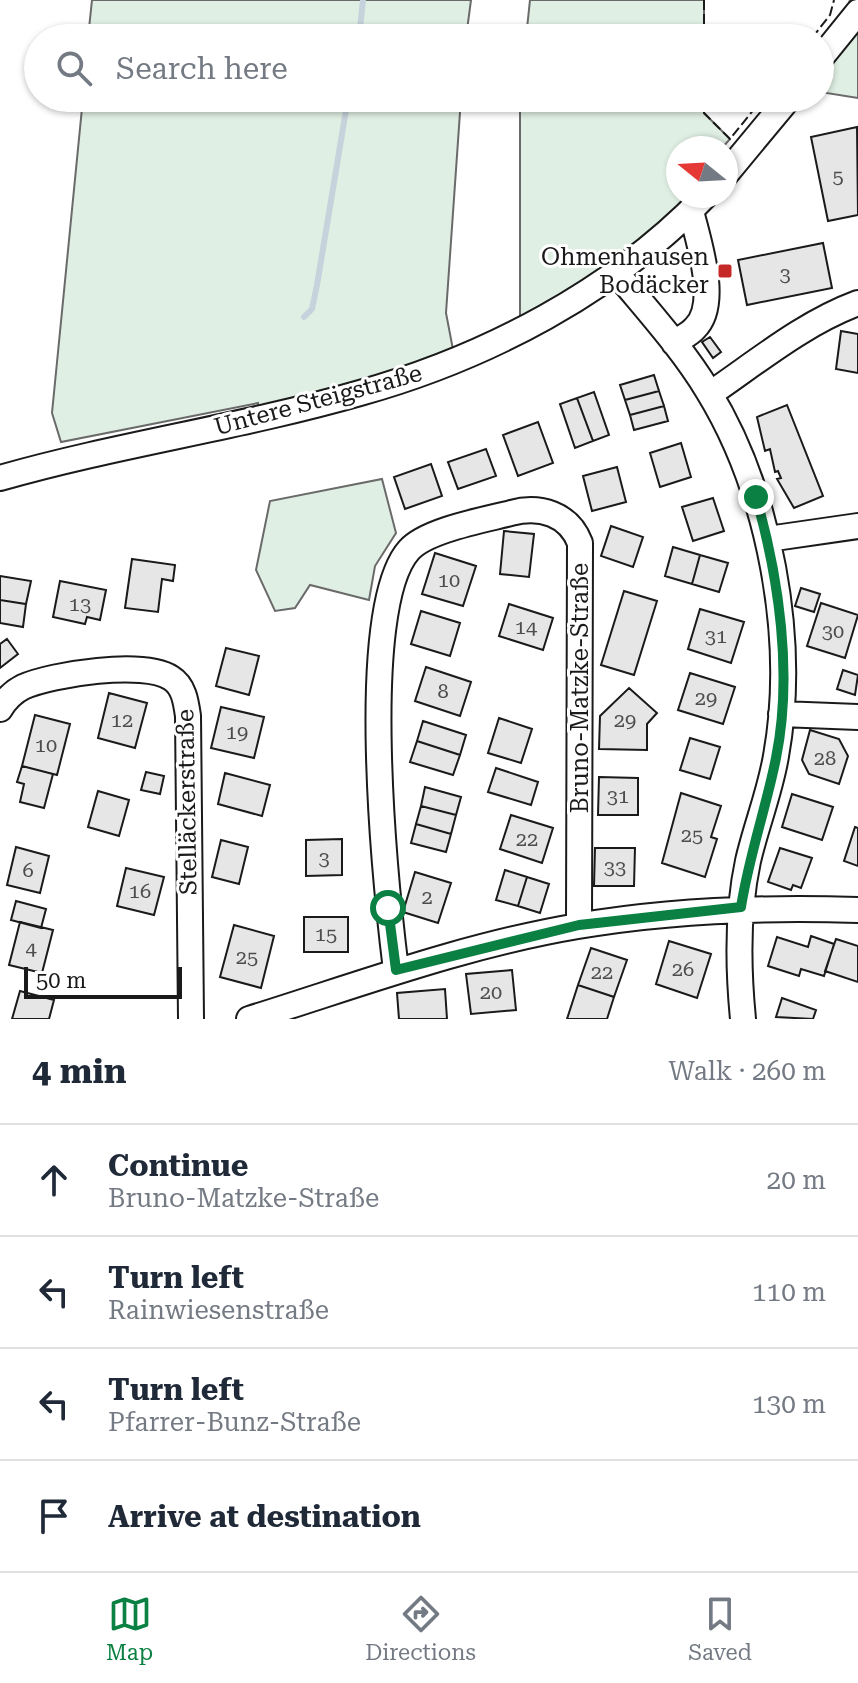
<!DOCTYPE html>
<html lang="en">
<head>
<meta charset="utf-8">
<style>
	body { margin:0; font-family:"Roboto Serif",serif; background:#f2f2f3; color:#1f2937 }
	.compass { position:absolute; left:666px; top:136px; width:72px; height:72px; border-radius:50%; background:#fff; box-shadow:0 2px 6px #0004; rotate:288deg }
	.scale { position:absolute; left:24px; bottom:20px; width:158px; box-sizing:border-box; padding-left:8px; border:4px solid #1a1a1a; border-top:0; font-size:22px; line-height:28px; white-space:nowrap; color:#1a1a1a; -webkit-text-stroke:6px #fff; paint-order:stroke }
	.stop { position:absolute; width:24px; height:24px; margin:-18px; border:6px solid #0b8043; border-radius:50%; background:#fff }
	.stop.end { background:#0b8043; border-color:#fff; box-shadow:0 2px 8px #0008 }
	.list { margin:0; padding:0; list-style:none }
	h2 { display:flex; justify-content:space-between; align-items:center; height:104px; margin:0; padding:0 32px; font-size:34px }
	h2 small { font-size:26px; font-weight:400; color:#747a83 }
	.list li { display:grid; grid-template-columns:52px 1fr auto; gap:24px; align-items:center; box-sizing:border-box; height:112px; padding:0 32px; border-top:2px solid #e0e1e3 }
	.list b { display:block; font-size:30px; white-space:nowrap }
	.list p { margin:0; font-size:26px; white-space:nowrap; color:#747a83 }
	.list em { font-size:26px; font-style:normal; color:#747a83 }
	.icon { flex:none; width:44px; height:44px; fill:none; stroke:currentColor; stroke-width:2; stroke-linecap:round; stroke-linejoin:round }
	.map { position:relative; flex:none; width:858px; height:1019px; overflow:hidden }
	.search { position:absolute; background:#fff; box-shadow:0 2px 6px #0004; left:24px; right:24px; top:24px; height:88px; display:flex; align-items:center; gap:20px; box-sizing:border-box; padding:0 28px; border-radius:44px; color:#747a83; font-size:30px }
	.sheet { height:552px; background:#fff }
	nav { display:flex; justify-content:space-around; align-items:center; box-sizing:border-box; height:112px; border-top:2px solid #e0e1e3; background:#fff; font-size:22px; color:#747a83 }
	nav a { display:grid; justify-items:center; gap:4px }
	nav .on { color:#0b8043 }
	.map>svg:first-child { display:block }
	.green { fill:#e0efe3; stroke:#6a6a6a; stroke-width:2 }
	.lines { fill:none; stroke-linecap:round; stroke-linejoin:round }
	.stream { stroke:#c6d2dc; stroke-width:6 }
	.building { fill:#e6e6e6; stroke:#1a1a1a; stroke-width:2 }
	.minor-casing { stroke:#1a1a1a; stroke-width:28 }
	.minor { stroke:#fff; stroke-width:24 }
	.fence { stroke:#1a1a1a; stroke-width:2; stroke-dasharray:10 4; stroke-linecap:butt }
	.route { stroke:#0b8043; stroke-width:10 }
	.poi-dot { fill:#c62828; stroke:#fff; stroke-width:3 }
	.labels { text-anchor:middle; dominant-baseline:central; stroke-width:6; stroke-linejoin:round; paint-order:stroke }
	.number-label { font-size:20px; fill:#4d4d4d }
	.poi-label { font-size:24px; fill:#1a1a1a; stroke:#fff; text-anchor:end }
	.street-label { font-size:24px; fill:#1a1a1a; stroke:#fff }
</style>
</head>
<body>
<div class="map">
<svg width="858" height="1019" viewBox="0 0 858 1019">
	<rect width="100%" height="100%" fill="#fff"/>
	<path class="green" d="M92,0H471L466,38H88Z
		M530,0H704V38H526Z
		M850,0H858V98L820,92V59L835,40Z
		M83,98H461L446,313L455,360L256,419L258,403L61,442L52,413Z
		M520,98H704V113L730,139L722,148H678V196H689L691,211L520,330Z
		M382,479L396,533L375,566L369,600L310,585L295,608L275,611L256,570L270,501Z"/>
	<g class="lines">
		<path class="stream" d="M359,38L363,0
			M304,317L312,309L317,285L348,98"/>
	</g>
	<path class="building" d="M857,127L858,215L828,221L811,137Z
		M823,243L832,288L747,305L738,260Z
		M841,331L858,334V373L836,369Z
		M710,337L721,352L713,358L702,342Z
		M654,375L659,391L625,400L620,385Z
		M659,391L664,406L630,415L625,400Z
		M594,392L609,435L593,441L577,398Z
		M577,398L593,441L575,448L560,404Z
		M787,405L823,496L794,508L777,479L781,478L778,471L775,472L770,449L765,451L757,417Z
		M664,406L668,421L634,430L630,415Z
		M538,422L553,463L518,476L503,435Z
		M681,443L691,477L660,487L650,453Z
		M486,449L496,476L458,489L448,462Z
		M431,464L442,496L405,509L394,477Z
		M617,467L626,502L592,511L583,476Z
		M713,498L724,531L693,541L682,507Z
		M611,526L643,537L633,567L601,556Z
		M504,531L534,534L529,577L500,574Z
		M673,547L700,555L692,584L665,576Z
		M435,553L476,566L463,606L422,594Z
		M700,555L728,563L719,592L692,584Z
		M132,559L175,565L173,581L162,579L158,612L125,608Z
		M0,576L31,581L26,604L0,600Z
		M60,581L106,590L100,620L87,617L85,624L53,617Z
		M801,588L820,594L814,612L795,606Z
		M624,591L657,601L634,675L601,665Z
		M0,600L26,604L23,627L0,623Z
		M821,603L858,615L845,658L807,646Z
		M509,604L553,618L543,650L499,636Z
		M700,609L744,622L731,663L688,649Z
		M421,611L460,623L450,656L411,644Z
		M7,639L18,654L0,668V644Z
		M226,648L259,656L249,695L216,686Z
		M426,667L471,682L460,716L415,701Z
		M843,670L858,675L855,695L837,689Z
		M690,673L735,687L723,724L678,710Z
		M629,688L657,713L647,724V750L599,749L600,716Z
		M109,693L147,703L135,748L98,738Z
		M221,707L264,717L254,758L211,748Z
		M35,715L70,724L57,775L22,766Z
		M499,718L532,729L521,763L488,753Z
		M423,721L466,735L460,755L417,741Z
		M810,730L839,739L848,756L839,784L809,774L802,760Z
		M690,738L720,747L710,779L680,770Z
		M417,741L460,755L453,775L410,762Z
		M22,766L53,774L44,808L20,802L24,784L17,782Z
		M496,768L538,782L531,805L488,792Z
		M146,772L164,776L160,794L141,790Z
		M225,773L270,785L262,816L218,804Z
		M599,777L638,778V815H598Z
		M425,787L461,797L456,815L421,806Z
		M98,791L129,800L119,836L88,827Z
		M681,793L721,806L711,837L717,839L705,877L662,863Z
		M792,794L833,807L822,840L782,827Z
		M421,806L456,815L451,834L416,824Z
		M511,815L553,828L542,863L500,849Z
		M416,824L451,834L446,852L411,843Z
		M855,827L858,828V866L844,861Z
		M342,839V875L306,876V840Z
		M221,840L248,847L239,884L212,877Z
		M16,847L49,856L40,893L7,885Z
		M595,848H635L634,886H594Z
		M780,848L812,858L801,888L793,885L791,890L768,882Z
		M126,868L164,877L154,915L117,906Z
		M505,870L527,877L518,906L496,900Z
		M415,872L451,883L438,923L403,912Z
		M527,877L549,884L540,913L518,906Z
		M16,901L46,909L41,928L11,920Z
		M304,917H348V952H304Z
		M20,922L53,930L42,973L9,965Z
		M234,925L274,936L261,988L220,977Z
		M811,936L834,944L824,976L801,969L799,976L768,966L777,937L808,947Z
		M836,939L858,946V982L825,971Z
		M669,941L711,954L697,998L656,984Z
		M591,948L627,960L614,997L578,985Z
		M512,970L516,1010L471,1014L466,974Z
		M578,985L614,997L607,1019H567Z
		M445,989L447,1019H399L397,993Z
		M20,991L54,1000L49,1019H12Z
		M782,998L816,1010L813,1019L776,1017Z"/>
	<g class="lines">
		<g class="minor-casing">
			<path id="minor" d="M820,59L858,12
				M726,174L789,98
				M615,271C647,310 682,348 708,391C770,492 797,639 776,756C770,792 756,826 748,861C737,912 738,968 743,1019
				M674,343C681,338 690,334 695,328C720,304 698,240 691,211
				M710,394C757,362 804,323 858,303
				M0,478C119,444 242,427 360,393C486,358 614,291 705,196
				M768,539L858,526
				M0,709C6,699 13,692 23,687C52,674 144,660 171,678C184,686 186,702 188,716L191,1019
				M781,714L858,717
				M396,970C386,889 356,609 409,550C427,530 484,520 511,513C540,505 569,514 580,543L579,925
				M249,1019C358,985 465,945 578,926C671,910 764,907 858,910"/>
		</g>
		<use href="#minor" class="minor"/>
		<path class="fence" d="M704,38V0
			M812,38L830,15L834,0
			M704,98V113L730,139L763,98"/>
	</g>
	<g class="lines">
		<path class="route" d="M388,908L396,970L579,925L741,907C749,856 766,808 776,758C793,674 779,578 756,497"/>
	</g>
	<rect class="poi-dot" x="717" y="263" width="16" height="16" rx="4"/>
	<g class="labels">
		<g class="number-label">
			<text x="838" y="176">5</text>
			<text x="785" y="274">3</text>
			<text x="449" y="580">10</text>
			<text x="80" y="604">13</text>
			<text x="526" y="627">14</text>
			<text x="833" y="631">30</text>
			<text x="716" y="636">31</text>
			<text x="443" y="691">8</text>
			<text x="706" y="698">29</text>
			<text x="122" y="720">12</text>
			<text x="625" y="720">29</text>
			<text x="237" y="732">19</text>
			<text x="46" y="745">10</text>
			<text x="825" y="758">28</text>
			<text x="618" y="796">31</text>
			<text x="692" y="835">25</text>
			<text x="527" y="839">22</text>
			<text x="324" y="858">3</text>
			<text x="615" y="867">33</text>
			<text x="28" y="870">6</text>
			<text x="140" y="891">16</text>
			<text x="427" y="897">2</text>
			<text x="326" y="934">15</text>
			<text x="31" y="948">4</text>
			<text x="247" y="957">25</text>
			<text x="683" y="969">26</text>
			<text x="602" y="972">22</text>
			<text x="491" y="992">20</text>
		</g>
		<g class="poi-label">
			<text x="709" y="257">Ohmenhausen<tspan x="709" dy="28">Bodäcker</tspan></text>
		</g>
		<g class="street-label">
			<text transform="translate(318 400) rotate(-15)">Untere Steigstraße</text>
			<text transform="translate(580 688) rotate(-90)">Bruno-Matzke-Straße</text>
			<text transform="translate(187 802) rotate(-91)">Stelläckerstraße</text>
		</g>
	</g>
</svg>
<svg class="compass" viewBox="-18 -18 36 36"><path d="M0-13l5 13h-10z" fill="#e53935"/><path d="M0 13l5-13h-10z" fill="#747a83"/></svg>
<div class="scale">50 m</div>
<div class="stop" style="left:388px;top:908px"></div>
<div class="stop end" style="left:756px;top:497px"></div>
<div class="search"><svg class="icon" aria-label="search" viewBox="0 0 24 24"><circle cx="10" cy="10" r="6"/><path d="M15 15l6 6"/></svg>Search here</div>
</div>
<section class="sheet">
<h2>4 min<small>Walk · 260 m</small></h2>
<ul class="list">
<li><svg class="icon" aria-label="ahead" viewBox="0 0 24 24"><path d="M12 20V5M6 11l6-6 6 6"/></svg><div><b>Continue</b><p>Bruno-Matzke-Straße</p></div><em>20 m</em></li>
<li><svg class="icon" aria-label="left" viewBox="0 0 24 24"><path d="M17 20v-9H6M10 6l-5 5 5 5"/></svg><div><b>Turn left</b><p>Rainwiesenstraße</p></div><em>110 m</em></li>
<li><svg class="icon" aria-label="left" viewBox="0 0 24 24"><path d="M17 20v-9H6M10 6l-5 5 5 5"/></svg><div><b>Turn left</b><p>Pfarrer-Bunz-Straße</p></div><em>130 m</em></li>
<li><svg class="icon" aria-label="arrive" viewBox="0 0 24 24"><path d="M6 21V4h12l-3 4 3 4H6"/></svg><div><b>Arrive at destination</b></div></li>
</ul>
</section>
<nav>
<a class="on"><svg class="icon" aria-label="map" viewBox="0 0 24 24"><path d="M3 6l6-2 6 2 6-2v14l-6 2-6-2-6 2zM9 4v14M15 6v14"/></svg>Map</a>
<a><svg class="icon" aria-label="directions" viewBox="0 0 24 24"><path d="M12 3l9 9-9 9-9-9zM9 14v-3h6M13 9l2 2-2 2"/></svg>Directions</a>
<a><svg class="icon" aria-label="saved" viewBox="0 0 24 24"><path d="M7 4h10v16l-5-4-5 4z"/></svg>Saved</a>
</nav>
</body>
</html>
